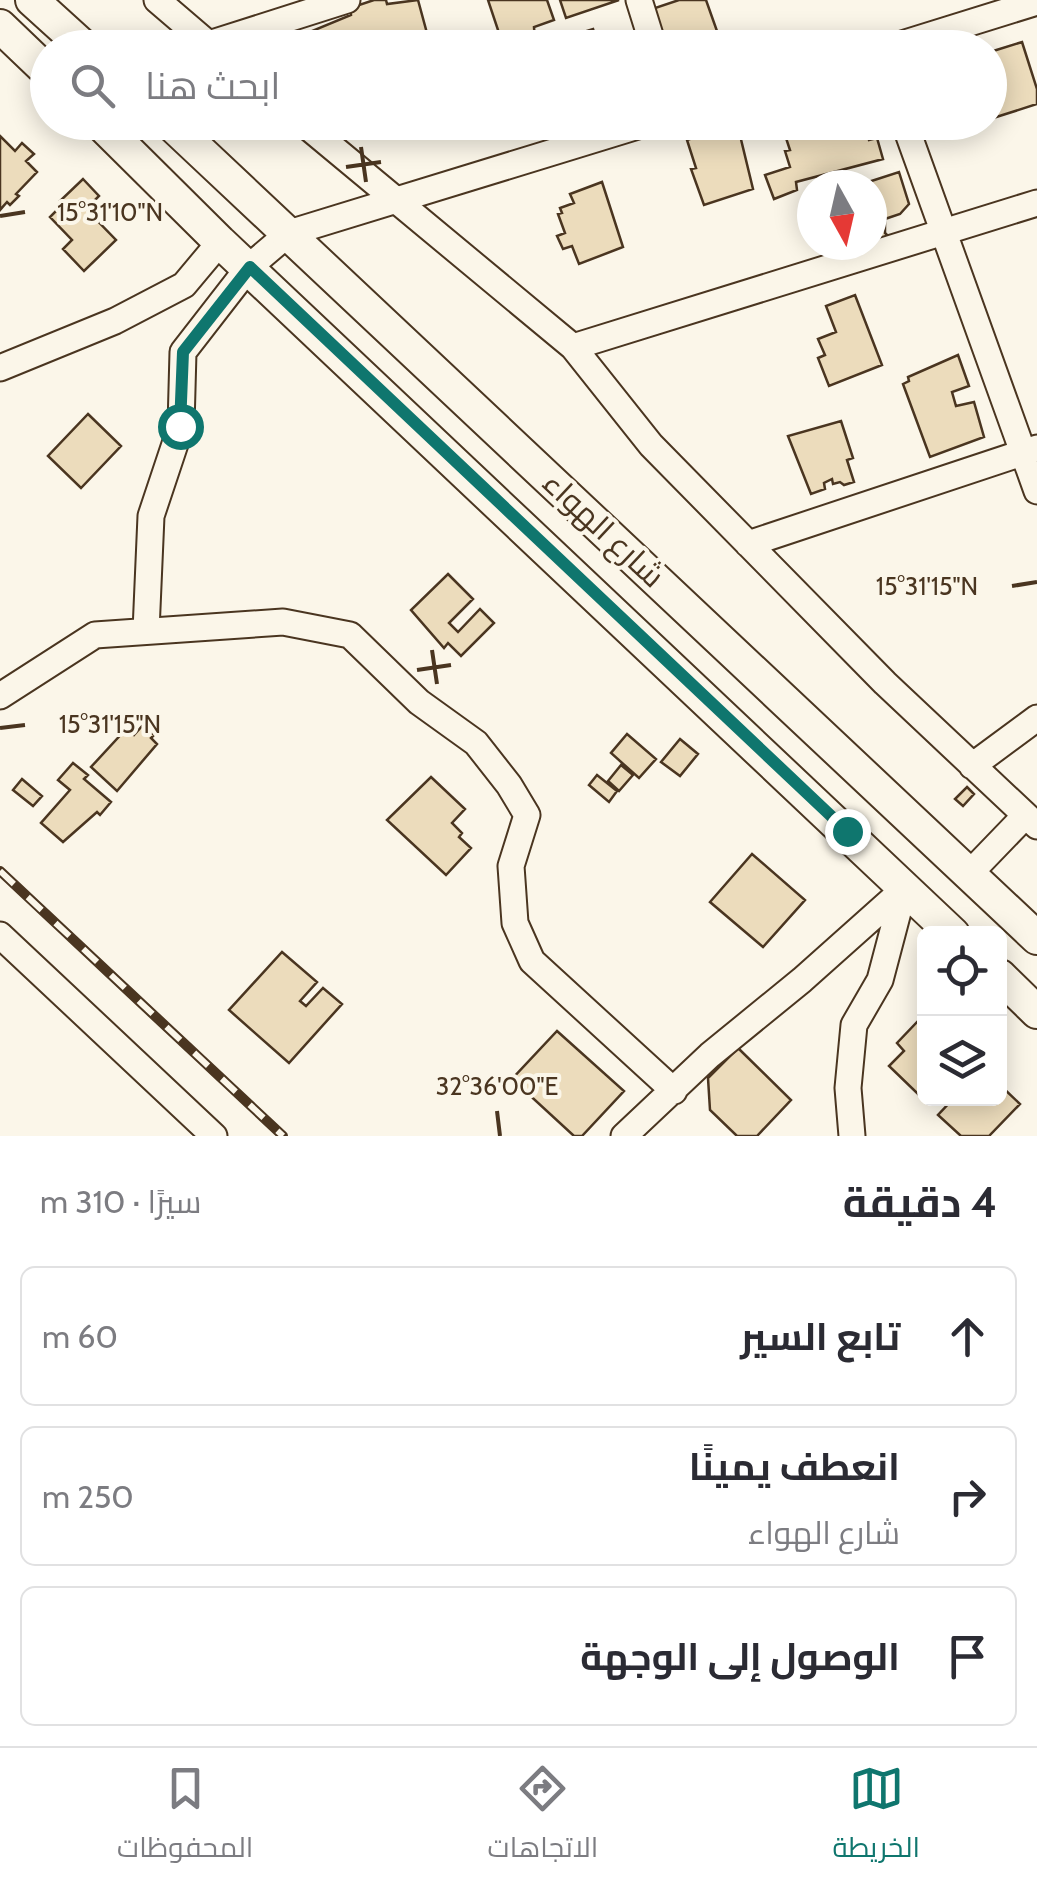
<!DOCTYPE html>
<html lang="ar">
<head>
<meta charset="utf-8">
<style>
	body { margin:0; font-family:Cabin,Cairo,sans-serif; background:#f2f2f3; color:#2b2b33; direction:rtl }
	.controls { position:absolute; right:30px; bottom:30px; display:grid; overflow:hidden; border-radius:15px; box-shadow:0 5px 25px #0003 }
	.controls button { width:90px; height:90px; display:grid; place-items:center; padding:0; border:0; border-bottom:2px solid #e1e1e2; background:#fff; color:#2b2b33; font:50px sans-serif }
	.compass { position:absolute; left:797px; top:170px; width:90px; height:90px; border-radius:50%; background:#fff; box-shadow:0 5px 25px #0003; rotate:172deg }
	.stop { position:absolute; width:30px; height:30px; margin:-22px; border:8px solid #0f766e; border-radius:50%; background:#fff }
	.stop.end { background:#0f766e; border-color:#fff; box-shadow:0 2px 10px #0008 }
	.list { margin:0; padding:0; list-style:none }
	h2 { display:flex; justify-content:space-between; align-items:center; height:130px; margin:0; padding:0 40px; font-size:42px }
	h2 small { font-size:32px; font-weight:400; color:#7c7c81 }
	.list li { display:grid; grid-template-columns:65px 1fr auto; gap:30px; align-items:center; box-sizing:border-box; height:140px; margin:0 20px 20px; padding:0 20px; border:2px solid #e1e1e2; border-radius:15px }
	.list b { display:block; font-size:38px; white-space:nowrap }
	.list p { margin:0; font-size:32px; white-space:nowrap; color:#7c7c81 }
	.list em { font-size:32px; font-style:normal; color:#7c7c81 }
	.icon { flex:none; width:55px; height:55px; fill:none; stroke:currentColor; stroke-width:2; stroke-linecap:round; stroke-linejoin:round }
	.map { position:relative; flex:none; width:1037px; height:1136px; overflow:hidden; direction:ltr }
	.search { position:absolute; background:#fff; box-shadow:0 5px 25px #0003; left:30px; right:30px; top:30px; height:110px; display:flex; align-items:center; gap:25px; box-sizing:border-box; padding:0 35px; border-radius:55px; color:#7c7c81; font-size:38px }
	.sheet { height:610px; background:#fff }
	nav { display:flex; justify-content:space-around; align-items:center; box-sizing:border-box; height:140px; border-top:2px solid #e1e1e2; background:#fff; font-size:28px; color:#7c7c81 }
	nav a { display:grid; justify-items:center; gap:5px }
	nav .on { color:#0f766e }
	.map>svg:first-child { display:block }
	.building { fill:#ecdcbc; stroke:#4a3520; stroke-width:2.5 }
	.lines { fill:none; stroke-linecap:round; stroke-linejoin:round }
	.minor-casing { stroke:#4a3520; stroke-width:29 }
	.major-casing { stroke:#4a3520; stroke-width:36 }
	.minor { stroke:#fbf6e9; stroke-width:25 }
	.major { stroke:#fbf6e9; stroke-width:32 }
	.rail-casing { stroke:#4a3520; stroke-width:10 }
	.rail { stroke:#fbf6e9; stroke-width:6; stroke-dasharray:19; stroke-linecap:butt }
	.route { stroke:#0f766e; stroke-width:12 }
	.ticks { fill:none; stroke:#4a3520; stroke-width:4 }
	.labels { text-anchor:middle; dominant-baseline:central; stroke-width:8; stroke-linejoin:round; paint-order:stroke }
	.street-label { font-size:32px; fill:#4a3520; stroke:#fbf6e9 }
	.ticks-label { font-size:25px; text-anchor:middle; fill:#4a3520; stroke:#fbf6e9; stroke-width:8; stroke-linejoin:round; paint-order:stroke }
</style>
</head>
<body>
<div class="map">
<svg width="1037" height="1136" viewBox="0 0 1037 1136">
	<rect width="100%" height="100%" fill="#fbf6e9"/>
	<path class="building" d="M374,0H386L387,4L418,0L431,48H286L283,43L351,15L350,8Z
		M488,0H547L554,20L534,27L535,41L504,48Z
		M560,0H619L566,18Z
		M679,0H706L723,48H659L652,9Z
		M593,29L599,48H542L541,45Z
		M1022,42L1037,89V104L990,119V52Z
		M715,122L737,123L753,189L704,205L691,169L696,168L687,140L699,136Z
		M813,122H864L869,140L877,138L883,159L796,182L797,190L774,199L765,175L790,167L785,151L790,150L785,135L813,125Z
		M0,136L15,151L22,143L34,154L26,161L37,172L16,194L19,196L10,205L7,202L0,210Z
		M899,172L909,204L900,214L885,219V233L893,241L858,259L853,245H872V185H859Z
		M83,179L99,196L86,209L116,240L84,271L63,249L72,240L50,217L63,204L60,201Z
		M602,182L623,247L579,264L572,246L563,249L557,236L565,233L558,214L562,213L560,208L574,203L570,194Z
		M855,295L882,365L829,386L818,358L825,355L818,339L836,332L826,306Z
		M958,355L969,386L952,392L956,406L974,402L984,437L930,457L903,384L909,381L908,377Z
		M88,414L121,446L81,488L48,456Z
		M841,421L853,458L847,460L854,482L844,485L840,482L833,484L832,479L824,483L825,489L811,494L788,436Z
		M448,574L473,599L449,623L458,632L480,609L494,623L461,656L448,643L444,648L411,610Z
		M143,725L154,735L151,738L157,744L117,791L91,767L127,728L134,735Z
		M627,734L656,759L639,778L611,753Z
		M680,739L698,754L680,776L661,762Z
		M73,763L88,775L84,779L111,802L100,815L97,812L63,842L41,823L70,790L58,780Z
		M621,765L633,775L619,791L608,781Z
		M597,775L617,791L609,802L589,785Z
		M431,777L465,809L452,823L462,833L459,837L471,848L446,875L387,820Z
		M22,779L42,796L33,806L13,790Z
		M967,787L974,794L963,806L955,799Z
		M752,854L805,900L763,947L710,902Z
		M282,952L317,982L300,1001L306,1006L323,988L342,1004L289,1063L229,1010Z
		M918,1021L924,1027V1088L918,1094L889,1066L904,1051L897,1043Z
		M557,1031L624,1091L582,1136H574L512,1079Z
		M738,1048L791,1100L757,1136H737L710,1110L708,1078Z
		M1000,1085L1020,1104L989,1136H961L938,1115L954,1098H1000Z"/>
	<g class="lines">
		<g class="minor-casing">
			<path id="minor" d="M157,0L213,48
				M639,0L654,48
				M209,44L347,0
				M889,48L1037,2
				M302,122L573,347L651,445L885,683L1037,826
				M904,122L1037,491
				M573,347L1037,203
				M0,368L115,321L184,285L220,242
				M748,544L1037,448
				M146,631L151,516L181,426L183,352L249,267L289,233L651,122
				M0,696L95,635L283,622L350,635L419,702L476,743L509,785L527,815L511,866L515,923L532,961L674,1091
				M972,766L1037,718
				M970,873L1024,817
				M0,935L214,1136
				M624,1136L710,1055L802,980L904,889
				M852,1136L848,1088L854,1025L880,980L904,889"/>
		</g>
		<g class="major-casing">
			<path id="major" d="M32,0L85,48
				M0,26L48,72
				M99,122L220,242L953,934
				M169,122L1037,938
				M1000,976L1037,1012"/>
		</g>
		<use href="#minor" class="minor"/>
		<use href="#major" class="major"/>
		<g class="rail-casing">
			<path id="rail" d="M0,871L283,1136"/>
		</g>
		<use href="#rail" class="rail"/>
	</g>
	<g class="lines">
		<path class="route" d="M180,426L183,352L250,267L847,831"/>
	</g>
	<path class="ticks" d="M361,147L366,182M346,167L381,162M0,216L25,212M1012,586L1037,582M432,650L437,684M417,670L451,665M0,728L25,725M497,1111L500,1136"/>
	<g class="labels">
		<g class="street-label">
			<text transform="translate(604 529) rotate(43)">شارع الهواء</text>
		</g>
	</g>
	<g class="ticks-label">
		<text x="110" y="221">15°31'10"N</text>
		<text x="927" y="595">15°31'15"N</text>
		<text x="110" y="733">15°31'15"N</text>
		<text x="497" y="1095">32°36'00"E</text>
	</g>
</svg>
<div class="controls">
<button><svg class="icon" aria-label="locate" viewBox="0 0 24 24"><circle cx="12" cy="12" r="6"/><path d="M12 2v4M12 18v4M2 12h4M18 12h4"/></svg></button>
<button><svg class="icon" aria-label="layers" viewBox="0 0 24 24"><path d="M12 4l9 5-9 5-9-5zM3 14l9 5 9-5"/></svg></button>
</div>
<svg class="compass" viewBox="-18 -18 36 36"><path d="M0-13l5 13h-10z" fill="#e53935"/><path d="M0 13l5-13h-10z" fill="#7c7c81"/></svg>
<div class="stop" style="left:180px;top:426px"></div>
<div class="stop end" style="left:847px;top:831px"></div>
<div class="search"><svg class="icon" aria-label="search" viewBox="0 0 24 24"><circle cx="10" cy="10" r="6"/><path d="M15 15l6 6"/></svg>ابحث هنا</div>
</div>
<section class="sheet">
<h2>4 دقيقة<small>سيرًا · 310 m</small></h2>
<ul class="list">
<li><svg class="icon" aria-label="ahead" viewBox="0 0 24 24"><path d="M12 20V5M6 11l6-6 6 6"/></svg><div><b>تابع السير</b></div><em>60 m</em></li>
<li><svg class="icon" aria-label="right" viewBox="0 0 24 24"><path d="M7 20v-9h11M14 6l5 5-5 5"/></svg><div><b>انعطف يمينًا</b><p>شارع الهواء</p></div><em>250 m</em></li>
<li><svg class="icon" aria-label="arrive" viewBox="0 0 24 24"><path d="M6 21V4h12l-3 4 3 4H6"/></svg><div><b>الوصول إلى الوجهة</b></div></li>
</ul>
</section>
<nav>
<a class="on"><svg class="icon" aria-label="map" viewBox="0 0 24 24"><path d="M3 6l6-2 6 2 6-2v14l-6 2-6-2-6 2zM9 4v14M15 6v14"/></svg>الخريطة</a>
<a><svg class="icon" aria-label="directions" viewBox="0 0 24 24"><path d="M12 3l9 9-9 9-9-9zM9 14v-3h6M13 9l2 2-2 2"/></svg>الاتجاهات</a>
<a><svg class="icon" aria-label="saved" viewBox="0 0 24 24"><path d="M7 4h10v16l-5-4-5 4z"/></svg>المحفوظات</a>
</nav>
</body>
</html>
